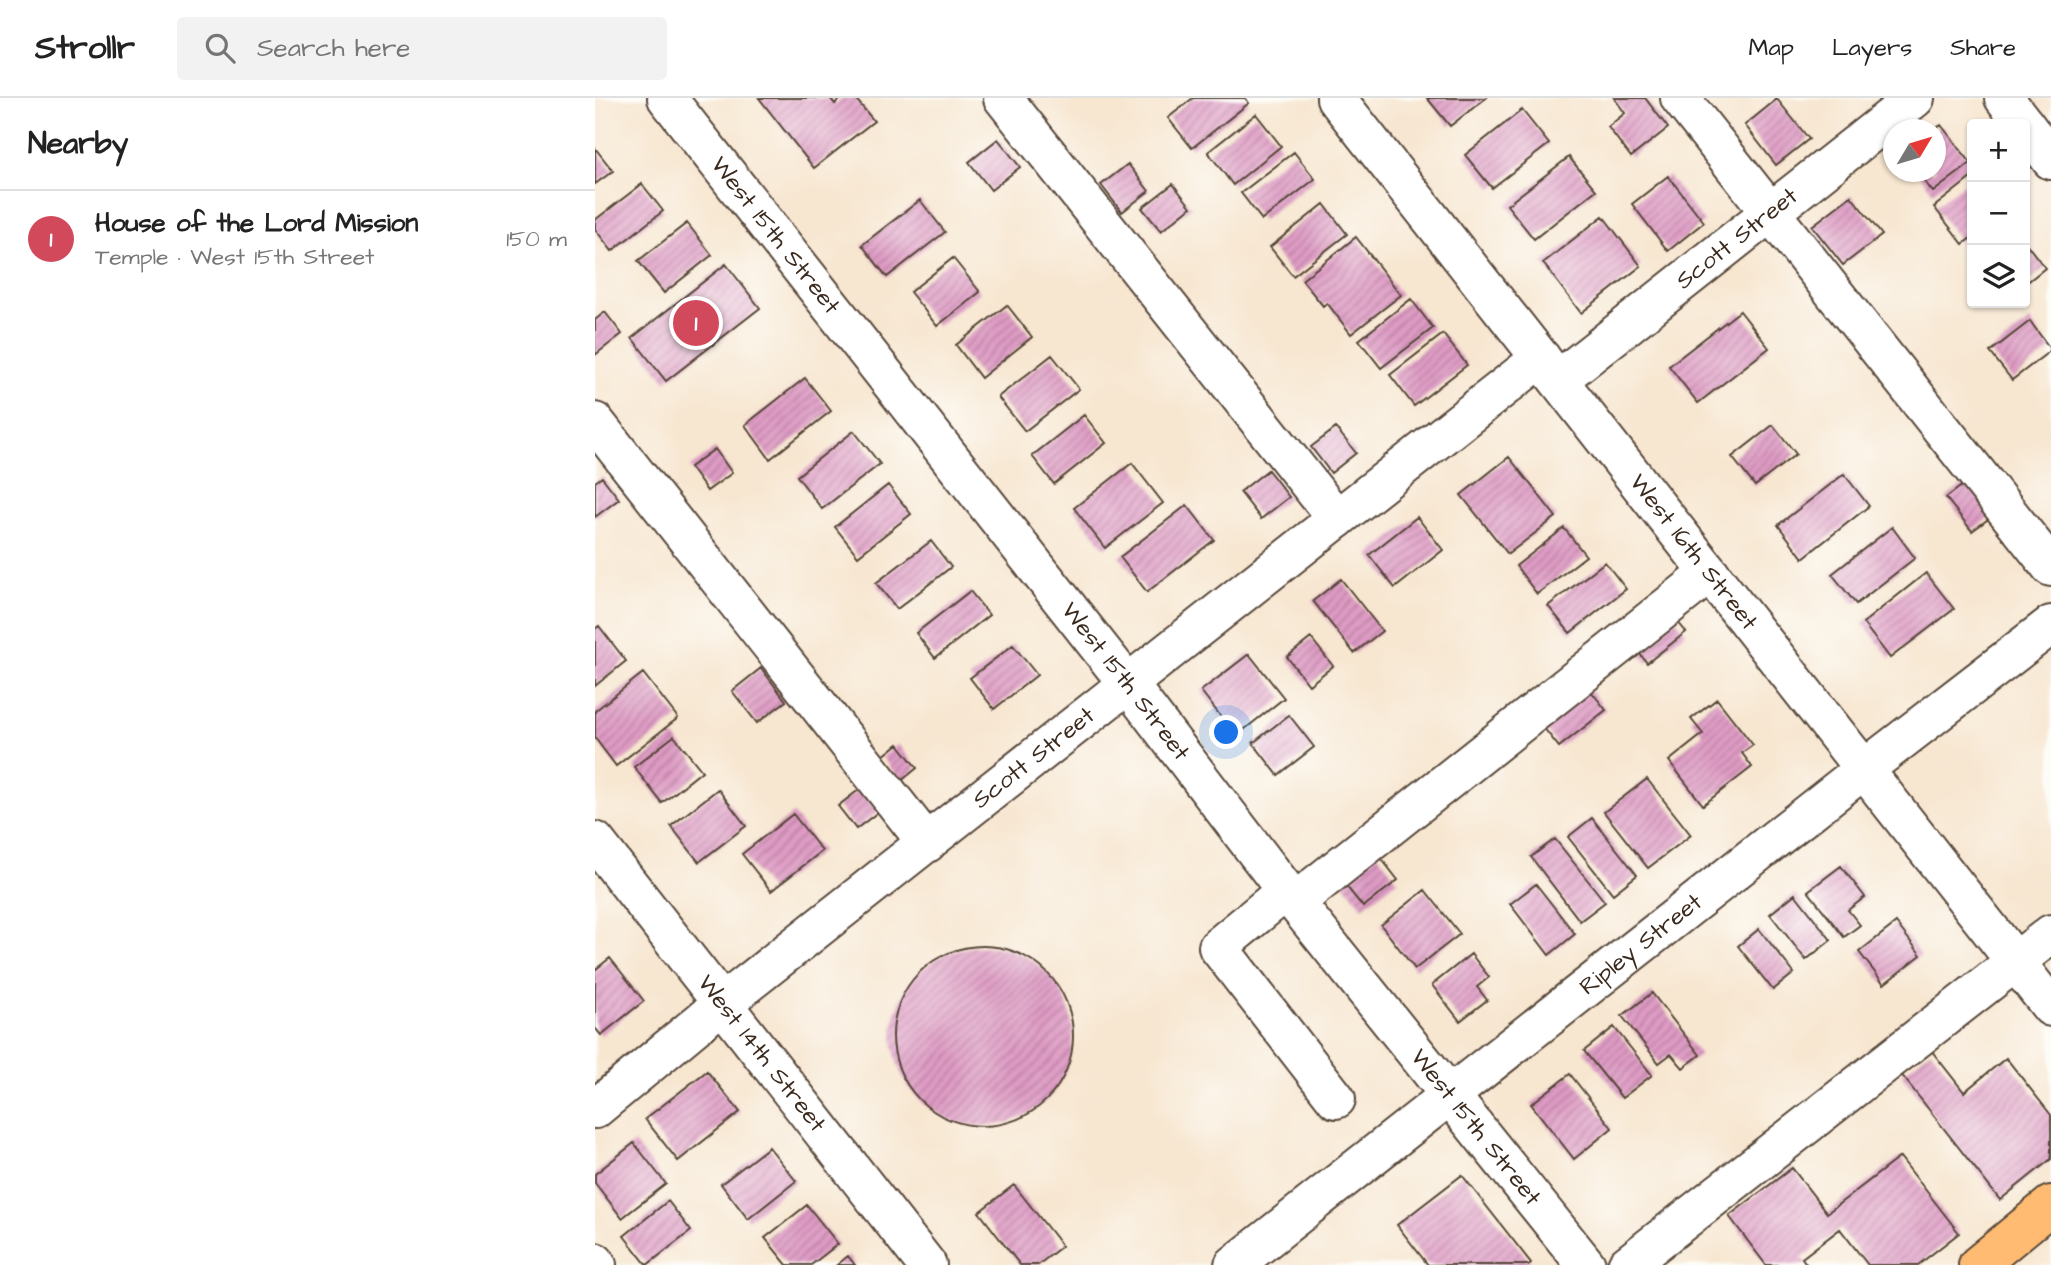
<!DOCTYPE html>
<html lang="en">
<head>
<meta charset="utf-8">
<style>
	body { margin:0; font-family:"Architects Daughter",sans-serif; background:#f2f2f2; color:#222 }
	.controls { position:absolute; right:21px; top:21px; display:grid; overflow:hidden; border-radius:7px; box-shadow:0 2px 5px #0004 }
	.controls button { width:63px; height:63px; display:grid; place-items:center; padding:0; border:0; border-bottom:2px solid #e0e0e0; background:#fff; color:#222; font:35px sans-serif }
	.compass { position:absolute; left:1288px; top:21px; width:63px; height:63px; border-radius:50%; background:#fff; box-shadow:0 2px 5px #0004; rotate:52deg }
	.you { position:absolute; left:632px; top:635px; width:24px; height:24px; margin:-18px; border:5px solid #fff; border-radius:50%; background:#1a73e8; box-shadow:0 0 0 10px #1a73e833 }
	.badge { display:grid; place-items:center; width:46px; height:46px; border-radius:50%; background:#d1495b; color:#fff; font-size:23px; font-weight:700 }
	.pin { position:absolute; translate:-50% -50%; border:4px solid #fff; box-shadow:0 2px 7px #0006 }
	.list { margin:0; padding:0; list-style:none }
	h2 { display:flex; justify-content:space-between; align-items:center; height:91px; margin:0; padding:0 28px; font-size:30px }
	h2 small { font-size:23px; font-weight:400; color:#767676 }
	.list li { display:grid; grid-template-columns:46px 1fr auto; gap:21px; align-items:center; box-sizing:border-box; height:98px; padding:0 28px; border-top:2px solid #e0e0e0 }
	.list b { display:block; font-size:26px; white-space:nowrap }
	.list p { margin:0; font-size:23px; white-space:nowrap; color:#767676 }
	.list em { font-size:23px; font-style:normal; color:#767676 }
	.icon { flex:none; width:38px; height:38px; fill:none; stroke:currentColor; stroke-width:2; stroke-linecap:round; stroke-linejoin:round }
	.map { position:relative; flex:none; width:1456px; height:1167px; overflow:hidden }
	header { display:flex; align-items:center; gap:42px; box-sizing:border-box; height:98px; padding:0 35px; background:#fff; border-bottom:2px solid #e0e0e0 }
	header strong { font-size:33px }
	nav { display:flex; gap:38px; margin-inline-start:auto; font-size:24px }
	.search { width:490px; height:63px; background:#f2f2f2; display:flex; align-items:center; gap:18px; box-sizing:border-box; padding:0 24px; border-radius:7px; color:#767676; font-size:26px }
	main { display:flex }
	aside { flex:1; background:#fff }
	.map>svg:first-child { display:block }
	.building { fill:url(#building-hatch) }
	.lines { fill:none; stroke-linecap:round; stroke-linejoin:round }
	.minor-casing { stroke:#574639; stroke-width:42 }
	.highway-casing { stroke:#574639; stroke-width:42 }
	.minor { stroke:#fff; stroke-width:38 }
	.highway { stroke:#ffbb71; stroke-width:38 }
	.labels { text-anchor:middle; dominant-baseline:central; stroke-width:5; stroke-linejoin:round; paint-order:stroke }
	.street-label { font-size:24px; fill:#3b2a1e; stroke:#fdfcf7 }
</style>
</head>
<body>
<header>
<strong>Strollr</strong>
<div class="search"><svg class="icon" aria-label="search" viewBox="0 0 24 24"><circle cx="10" cy="10" r="6"/><path d="M15 15l6 6"/></svg>Search here</div>
<nav><a>Map</a><a>Layers</a><a>Share</a></nav>
</header>
<main>
<aside>
<h2>Nearby<small></small></h2>
<ul class="list">
<li><span class="badge">1</span><div><b>House of the Lord Mission</b><p>Temple · West 15th Street</p></div><em>150 m</em></li>
</ul>
</aside>
<div class="map">
<svg width="1456" height="1167" viewBox="0 0 1456 1167">
	<defs>
		<pattern id="building-hatch" width="6" height="6" patternUnits="userSpaceOnUse" patternTransform="scale(1.75)"><rect width="6" height="6" fill="#df9bc5"/><path d="M-1 1l2-2M0 6l6-6M5 7l2-2" fill="none" stroke="#b67f9f"/></pattern>
	</defs>
	<rect width="100%" height="100%" fill="#fdfcf7"/>
	<filter id="ink" filterUnits="userSpaceOnUse"><feTurbulence type="fractalNoise" baseFrequency=".0143" numOctaves="2"/><feDisplacementMap in="SourceGraphic" scale="14" xChannelSelector="R" yChannelSelector="G"/><feConvolveMatrix kernelMatrix="1 2 1 2 8 2 1 2 1" color-interpolation-filters="sRGB"/></filter>
	<filter id="wash" filterUnits="userSpaceOnUse"><feTurbulence type="fractalNoise" baseFrequency=".00686" numOctaves="4" result="noise"/><feDisplacementMap in="SourceGraphic" scale="28" xChannelSelector="R" yChannelSelector="G"/><feGaussianBlur stdDeviation="1.57" result="paint"/><feColorMatrix in="noise" values="0 0 0 0 0 0 0 0 0 0 0 0 0 0 0 0 0 1.4 0 .05"/><feComposite in="paint" operator="in"/></filter>
	<g filter="url(#wash)">
		<rect width="100%" height="100%" fill="#f7e6d0"/>
		<g id="blocks">
			<path class="building" d="M164,0H235L240,6L247,0H260L279,23L219,70Z
				M598,0H650L654,5L597,50L573,20Z
				M832,0H891L855,28Z
				M1019,0H1050L1073,30L1036,59L1013,29L1030,15Z
				M1182,1L1214,41L1181,67L1150,27Z
				M927,12L954,46L897,90L870,57Z
				M661,16L686,48L638,87L613,54Z
				M1346,27L1376,65L1338,94L1322,74H1340V31Z
				M403,41L425,69L396,92L374,64Z
				M0,50L18,73L0,86Z
				M699,54L720,81L667,122L646,95Z
				M974,59L1001,92L939,141L912,107Z
				M533,66L554,93L527,114L506,87Z
				M1073,78L1109,124L1073,153L1037,106Z
				M1377,79V139L1368,146L1339,109Z
				M47,86L68,113L17,153L0,131V122Z
				M578,86L596,109L566,133L547,110Z
				M1256,98L1287,137L1248,167L1217,128Z
				M325,102L350,134L292,179L267,147Z
				M729,106L752,136L698,178L675,149Z
				M1008,118L1046,168L986,215L948,165Z
				M92,125L117,157L69,195L43,163Z
				M761,139L806,197L756,236L732,205L728,208L707,182Z
				M1430,144L1450,170L1430,186Z
				M358,160L385,194L342,228L315,194Z
				M131,166L165,210L71,283L37,240Z
				M816,201L838,230L786,270L764,242Z
				M412,207L437,239L386,280L361,247Z
				M1145,213L1174,250L1103,305L1074,268Z
				M10,214L27,236L0,257V222Z
				M1435,223L1456,252L1417,282L1395,254Z
				M848,236L872,267L819,308L795,277Z
				M457,257L484,291L430,333L403,299Z
				M210,280L236,313L175,361L150,327Z
				M489,317L511,345L459,386L437,358Z
				M1178,327L1201,356L1160,388L1137,359Z
				M741,330L761,355L736,375L716,349Z
				M259,333L285,366L227,411L202,378Z
				M120,351L137,375L112,393L95,369Z
				M914,359L961,419L913,456L866,397Z
				M537,365L568,405L510,450L479,410Z
				M673,372L694,399L666,421L645,394Z
				M1249,376L1274,408L1208,460L1183,427Z
				M7,379L24,401L0,419V384Z
				M1374,382L1400,416L1377,433L1351,400Z
				M293,387L316,416L263,458L240,429Z
				M592,407L619,442L552,494L525,459Z
				M822,419L848,452L800,490L774,457Z
				M1297,429L1320,460L1261,506L1237,476Z
				M969,430L991,458L942,496L921,468Z
				M336,443L356,469L302,511L281,485Z
				M1010,464L1031,491L975,535L953,508Z
				M1331,475L1359,511L1295,560L1268,525Z
				M746,481L787,533L759,555L718,503Z
				M375,493L394,517L340,560L321,535Z
				M1075,514L1091,534L1052,565L1036,544Z
				M4,528L31,563L0,588V531Z
				M716,540L738,568L714,587L692,559Z
				M418,547L442,577L399,611L375,580Z
				M654,556L689,600L641,638L606,593Z
				M166,570L191,603L162,625L137,593Z
				M48,575L83,620L21,668L0,640V613Z
				M992,588L1011,612L964,649L945,625Z
				M1122,601L1158,647L1147,655L1157,669L1108,707L1074,663L1108,636L1096,621Z
				M694,617L719,649L683,677L658,645Z
				M79,638L107,673L67,705L39,669Z
				M303,646L322,670L306,683L287,659Z
				M1052,681L1096,737L1053,770L1009,714Z
				M123,691L151,728L104,764L76,728Z
				M265,691L283,714L261,731L243,708Z
				M198,716L227,753L176,793L147,756Z
				M997,720L1042,777L1018,796L973,739Z
				M960,741L1010,804L985,823L936,759Z
				M782,755L803,782L768,809L747,783Z
				M1246,768L1270,799L1253,812L1265,827L1249,839L1213,793Z
				M941,786L980,836L954,857L915,806Z
				M830,792L865,836L820,871L786,827Z
				M1200,796L1236,842L1211,862L1175,816Z
				M1301,825L1326,857L1289,886L1264,854Z
				M1164,831L1199,875L1178,892L1143,848Z
				M298 938a90 90 0 1 1 180 0a90 90 0 1 1-180 0Z
				M876,856L894,879L882,889L892,902L865,923L837,887Z
				M15,860L49,903L6,937L0,930V872Z
				M1057,895L1105,957L1088,970L1076,956L1064,965L1027,918Z
				M1019,929L1057,977L1027,1000L989,953Z
				M1336,952L1369,994L1411,960L1456,1017V1061L1405,1102L1306,976Z
				M112,973L145,1014L83,1063L50,1021Z
				M975,976L1017,1030L979,1061L936,1006Z
				M39,1045L71,1086L27,1120L0,1085V1076Z
				M174,1049L201,1083L153,1121L126,1086Z
				M1305,1059L1364,1135L1323,1167H1273L1245,1131L1207,1160L1212,1167H1171L1134,1118L1197,1070L1232,1115Z
				M867,1077L936,1165L934,1167H833L802,1127Z
				M419,1087L467,1148L443,1167H425L384,1114Z
				M73,1103L96,1133L52,1167L29,1138Z
				M212,1107L243,1146L216,1167H192L170,1140Z
				M253,1158L260,1167H242Z"/>
		</g>
	</g>
	<g filter="url(#ink)">
		<use href="#blocks" fill-opacity="0" stroke="#574639" stroke-width="2"/>
		<g class="lines">
			<g class="minor-casing">
				<g id="minor">
					<path id="s1" d="M72,0L533,586L691,793L991,1167"/>
					<path d="M408,0L742,421"/>
					<path id="s2" d="M741,0L1456,909"/>
					<path d="M1085,0L1456,469"/>
					<path d="M1409,0L1429,26"/>
					<path d="M1430,27L1456,62"/>
					<path id="s3" d="M963,282L1320,0"/>
					<path d="M0,324L332,745"/>
					<path id="s4" d="M0,743L332,1167"/>
					<path d="M691,793L623,849L741,1001"/>
					<path d="M700,804L1115,475"/>
					<path id="s5" d="M0,1011L128,905L946,260"/>
					<path d="M0,1164L2,1167"/>
					<path id="s6" d="M639,1167L1268,672L1456,527"/>
					<path d="M1032,1167L1456,836"/>
				</g>
			</g>
			<g class="highway-casing">
				<path id="highway" d="M1383,1167L1456,1107"/>
			</g>
			<use href="#minor" class="minor"/>
			<use href="#highway" class="highway"/>
		</g>
	</g>
	<g class="labels">
		<g class="street-label">
			<text stroke="none"><textPath href="#s1" startOffset="175">West 15th Street</textPath></text>
			<text stroke="none"><textPath href="#s3" startOffset="228">Scott Street</textPath></text>
			<text stroke="none"><textPath href="#s2" startOffset="578">West 16th Street</textPath></text>
			<text stroke="none"><textPath href="#s1" startOffset="742">West 15th Street</textPath></text>
			<text stroke="none"><textPath href="#s5" startOffset="562">Scott Street</textPath></text>
			<text stroke="none"><textPath href="#s6" startOffset="518">Ripley Street</textPath></text>
			<text stroke="none"><textPath href="#s4" startOffset="270">West 14th Street</textPath></text>
			<text stroke="none"><textPath href="#s1" startOffset="1309">West 15th Street</textPath></text>
		</g>
	</g>
</svg>
<div class="controls">
<button>+</button>
<button>−</button>
<button><svg class="icon" aria-label="layers" viewBox="0 0 24 24"><path d="M12 4l9 5-9 5-9-5zM3 14l9 5 9-5"/></svg></button>
</div>
<svg class="compass" viewBox="-18 -18 36 36"><path d="M0-13l5 13h-10z" fill="#e53935"/><path d="M0 13l5-13h-10z" fill="#767676"/></svg>
<div class="you"></div>
<div class="pin badge" style="left:101px;top:225px">1</div>
</div>
</main>
</body>
</html>
